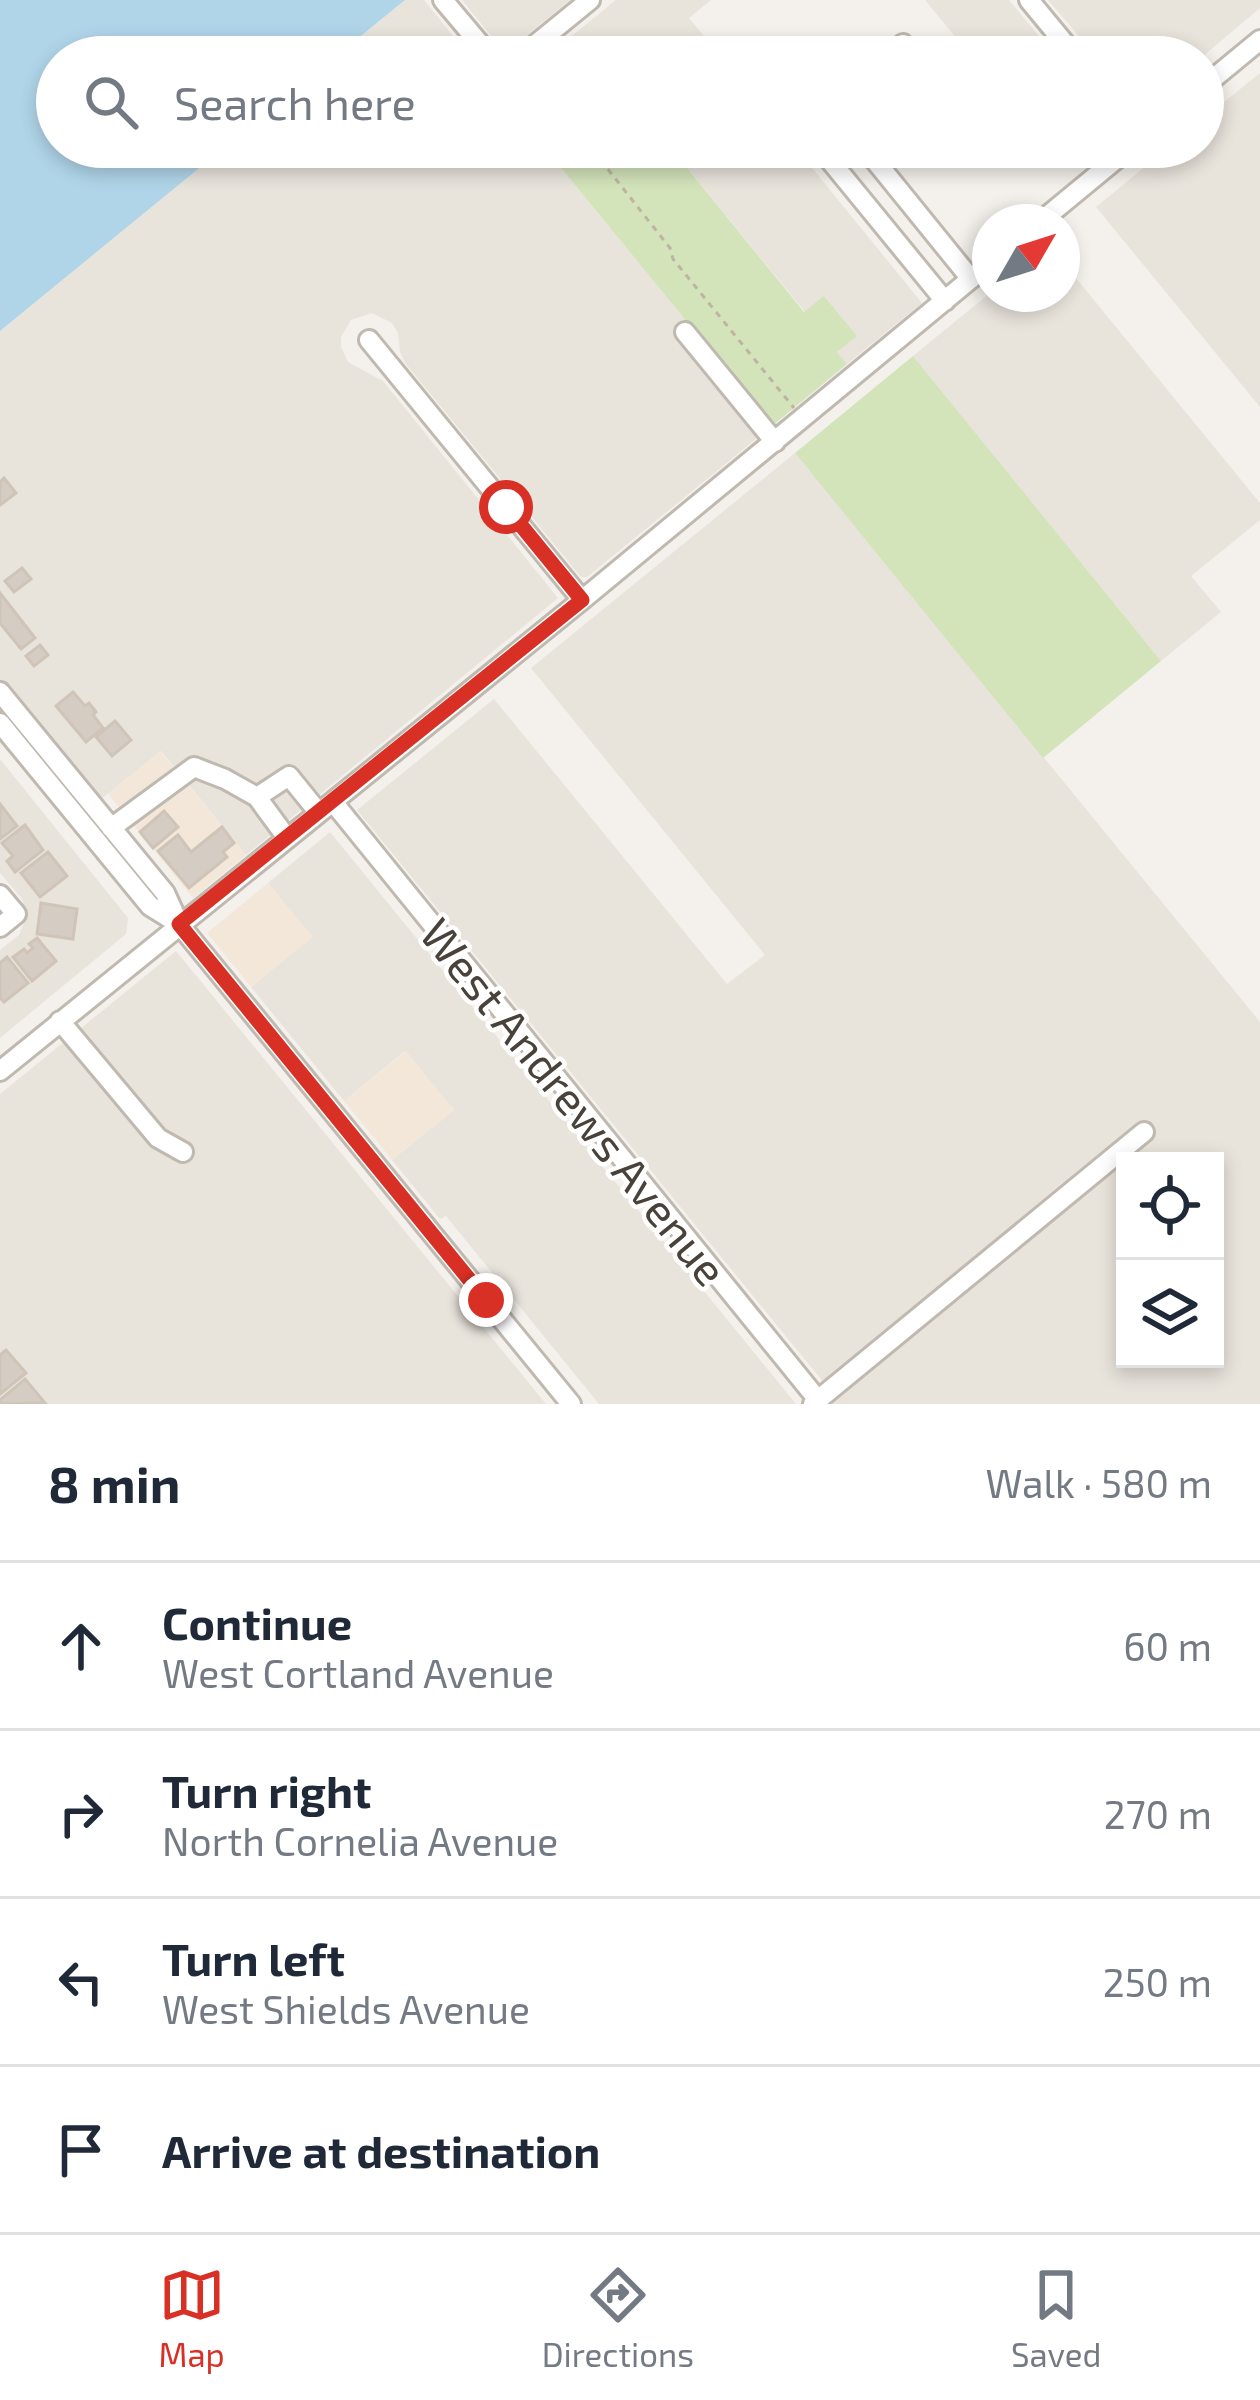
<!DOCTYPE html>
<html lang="en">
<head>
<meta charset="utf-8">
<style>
	body { margin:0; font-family:"Exo 2",sans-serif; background:#f6f6f7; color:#1f2937 }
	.controls { position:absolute; right:36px; bottom:36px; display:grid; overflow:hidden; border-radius:0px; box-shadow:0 6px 18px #0003 }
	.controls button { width:108px; height:108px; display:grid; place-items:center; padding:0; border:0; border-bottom:3px solid #e0e1e3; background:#fff; color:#1f2937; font:60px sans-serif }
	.compass { position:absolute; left:972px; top:204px; width:108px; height:108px; border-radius:50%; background:#fff; box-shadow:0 6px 18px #0003; rotate:51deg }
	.stop { position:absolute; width:36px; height:36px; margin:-27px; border:9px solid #d93025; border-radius:50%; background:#fff }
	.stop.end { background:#d93025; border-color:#fff; box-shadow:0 3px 12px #0008 }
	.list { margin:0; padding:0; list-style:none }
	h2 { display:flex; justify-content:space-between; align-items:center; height:156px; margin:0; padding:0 48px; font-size:51px }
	h2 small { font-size:39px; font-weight:400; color:#747a83 }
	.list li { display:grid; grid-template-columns:78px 1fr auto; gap:36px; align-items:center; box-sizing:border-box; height:168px; padding:0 48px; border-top:3px solid #e0e1e3 }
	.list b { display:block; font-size:45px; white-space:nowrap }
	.list p { margin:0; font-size:39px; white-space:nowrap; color:#747a83 }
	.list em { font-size:39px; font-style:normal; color:#747a83 }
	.icon { flex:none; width:66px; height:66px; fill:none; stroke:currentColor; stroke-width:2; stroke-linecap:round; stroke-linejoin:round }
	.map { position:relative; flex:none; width:1260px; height:1404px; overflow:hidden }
	.search { position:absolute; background:#fff; box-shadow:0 6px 18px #0003; left:36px; right:36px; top:36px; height:132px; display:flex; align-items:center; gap:30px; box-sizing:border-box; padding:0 42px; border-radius:66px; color:#747a83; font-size:45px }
	.sheet { height:828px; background:#fff }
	nav { display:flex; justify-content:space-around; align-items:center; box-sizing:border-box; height:168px; border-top:3px solid #e0e1e3; background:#fff; font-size:33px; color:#747a83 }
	nav a { display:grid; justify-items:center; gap:6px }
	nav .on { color:#d93025 }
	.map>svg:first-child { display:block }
	.residential { fill:#e8e3db; fill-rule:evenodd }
	.commercial { fill:#f3e7da }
	.green { fill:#d3e3ba }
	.water { fill:#b0d5e9 }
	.building { fill:#d5cdc3; stroke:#cfc4b7; stroke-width:3 }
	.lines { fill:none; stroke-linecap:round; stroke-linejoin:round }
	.minor-casing { stroke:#bfb9b0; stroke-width:24 }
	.path { stroke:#bfb3a2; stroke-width:3; stroke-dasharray:6 6; stroke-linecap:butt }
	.minor { stroke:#fff; stroke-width:18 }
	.route { stroke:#d93025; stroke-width:15 }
	.labels { text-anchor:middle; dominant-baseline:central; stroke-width:9; stroke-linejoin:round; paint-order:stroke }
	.street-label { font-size:45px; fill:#48423a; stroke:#fff }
</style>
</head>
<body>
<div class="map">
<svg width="1260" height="1404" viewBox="0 0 1260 1404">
	<rect width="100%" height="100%" fill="#f4f1ec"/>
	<path class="residential" d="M405,0H424L470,57H335Z
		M462,0H570L511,48L500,47Z
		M616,0H711L689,18L721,57H546Z
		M925,0H1009L1056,57H972Z
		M1048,0H1260V8L1202,57H1097Z
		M1260,73V407L1096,207L1169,147H1203V119Z
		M225,147H544L772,426L587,577H581L405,363L400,352L398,333L392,323L372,313L351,320L341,337V347L348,362L383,381L558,598L246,855L161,751L99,801L0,680V331Z
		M670,147H795L922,303L847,364L837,352L856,336L825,297L805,312Z
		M1062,261L1260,503V520L1191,576L1221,612L1161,661L913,356L990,293L1062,294Z
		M795,453L1260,1022V1404H826L972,1284L961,1271L824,1383L357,810L494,699L727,984L765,955L531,668ZM1125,1161H1215V1359H1125Z
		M0,759L128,918L126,934L0,1038V950L19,935L27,916L22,899L0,873Z
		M330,832L796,1404H599L446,1216L440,1219L392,1160L454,1110L405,1051L344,1101L251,987L312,937L268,883Z
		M176,951L546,1404H0V1094Z"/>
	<path class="commercial" d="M160,751L246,855L193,898L108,794Z
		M268,883L313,937L251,987L207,933Z
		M406,1051L454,1110L392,1160L344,1101Z"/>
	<path class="green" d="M544,147H670L804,312L824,296L857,336L837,352L847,364L772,426Z
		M913,356L1161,661L1043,758L795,453Z"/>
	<path class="water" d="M0,0H405L335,57H57V147H225L0,331Z"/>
	<path class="building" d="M4,478L16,493L0,505V482Z
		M22,568L31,579L14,592L5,581Z
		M0,593L35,638L21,649L0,623Z
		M40,645L48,655L34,666L26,656Z
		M73,692L85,706L89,703L96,712L93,715L103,728L86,742L56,706Z
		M115,721L131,740L112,756L96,737Z
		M0,804L17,826L0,839Z
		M164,811L178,827L153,848L140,832Z
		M25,825L43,850L15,872L7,861L13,856L2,843Z
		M222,827L234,843L223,852L227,857L189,888L158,851L178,835L191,852Z
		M48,852L67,876L40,897L21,873Z
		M41,903L77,909L73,939L37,934Z
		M37,938L56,961L32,981L13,957L24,949L27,953L33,948L29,944Z
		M7,957L28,983L4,1002L0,998V963Z
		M6,1350L26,1373L0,1394V1355Z
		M25,1379L45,1403L1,1404L0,1400Z"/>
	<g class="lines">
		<g class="minor-casing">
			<path id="minor" d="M443,0L491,57
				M1029,0L1076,57
				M520,57L590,0
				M887,57L903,44
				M1203,87L1260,40
				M819,147L945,301
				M864,147L971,279
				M1040,222L1131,147
				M685,332L775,442
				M369,340L582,600
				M0,692L165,893L179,924L571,1404
				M0,723L150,906L179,924
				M257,797L287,838
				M333,802L818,1400
				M111,828L194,767L225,779L257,797L289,776L319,813
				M0,895L16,914L0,927
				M60,1021L158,1138L183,1152
				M0,1071L582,600L990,263
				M813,1404L1144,1132"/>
		</g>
		<path class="path" d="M580,147L603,163L670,248L673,259L794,408"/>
		<use href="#minor" class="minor"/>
	</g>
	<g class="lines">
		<path class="route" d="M486,1300L179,924L582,600L506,507"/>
	</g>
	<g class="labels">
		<g class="street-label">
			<text transform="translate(575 1101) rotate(51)">West Andrews Avenue</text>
		</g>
	</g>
</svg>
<div class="controls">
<button><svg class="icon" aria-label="locate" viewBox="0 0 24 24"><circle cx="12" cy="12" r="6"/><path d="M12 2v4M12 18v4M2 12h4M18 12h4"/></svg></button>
<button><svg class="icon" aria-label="layers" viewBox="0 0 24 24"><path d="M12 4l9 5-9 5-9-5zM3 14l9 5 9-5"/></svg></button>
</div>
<svg class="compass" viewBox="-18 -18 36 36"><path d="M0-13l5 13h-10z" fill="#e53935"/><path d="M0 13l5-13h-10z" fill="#747a83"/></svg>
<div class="stop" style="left:506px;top:507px"></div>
<div class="stop end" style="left:486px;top:1300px"></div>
<div class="search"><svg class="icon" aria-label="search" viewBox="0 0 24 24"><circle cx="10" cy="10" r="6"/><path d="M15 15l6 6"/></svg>Search here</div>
</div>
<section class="sheet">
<h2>8 min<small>Walk · 580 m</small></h2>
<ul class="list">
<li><svg class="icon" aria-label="ahead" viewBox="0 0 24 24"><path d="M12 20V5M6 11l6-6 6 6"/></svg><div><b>Continue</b><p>West Cortland Avenue</p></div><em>60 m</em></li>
<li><svg class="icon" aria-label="right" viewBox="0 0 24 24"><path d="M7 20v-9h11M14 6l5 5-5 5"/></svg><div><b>Turn right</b><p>North Cornelia Avenue</p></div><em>270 m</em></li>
<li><svg class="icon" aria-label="left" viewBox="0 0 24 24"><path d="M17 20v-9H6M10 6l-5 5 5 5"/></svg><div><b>Turn left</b><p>West Shields Avenue</p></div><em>250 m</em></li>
<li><svg class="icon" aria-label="arrive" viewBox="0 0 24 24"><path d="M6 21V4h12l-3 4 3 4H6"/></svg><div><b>Arrive at destination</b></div></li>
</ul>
</section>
<nav>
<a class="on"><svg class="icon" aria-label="map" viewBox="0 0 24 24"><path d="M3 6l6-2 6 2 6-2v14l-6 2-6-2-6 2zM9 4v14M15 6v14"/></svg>Map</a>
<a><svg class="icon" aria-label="directions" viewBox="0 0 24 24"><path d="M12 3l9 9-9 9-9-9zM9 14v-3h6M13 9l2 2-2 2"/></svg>Directions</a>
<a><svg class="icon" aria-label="saved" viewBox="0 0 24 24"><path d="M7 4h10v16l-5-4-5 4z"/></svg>Saved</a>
</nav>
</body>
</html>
